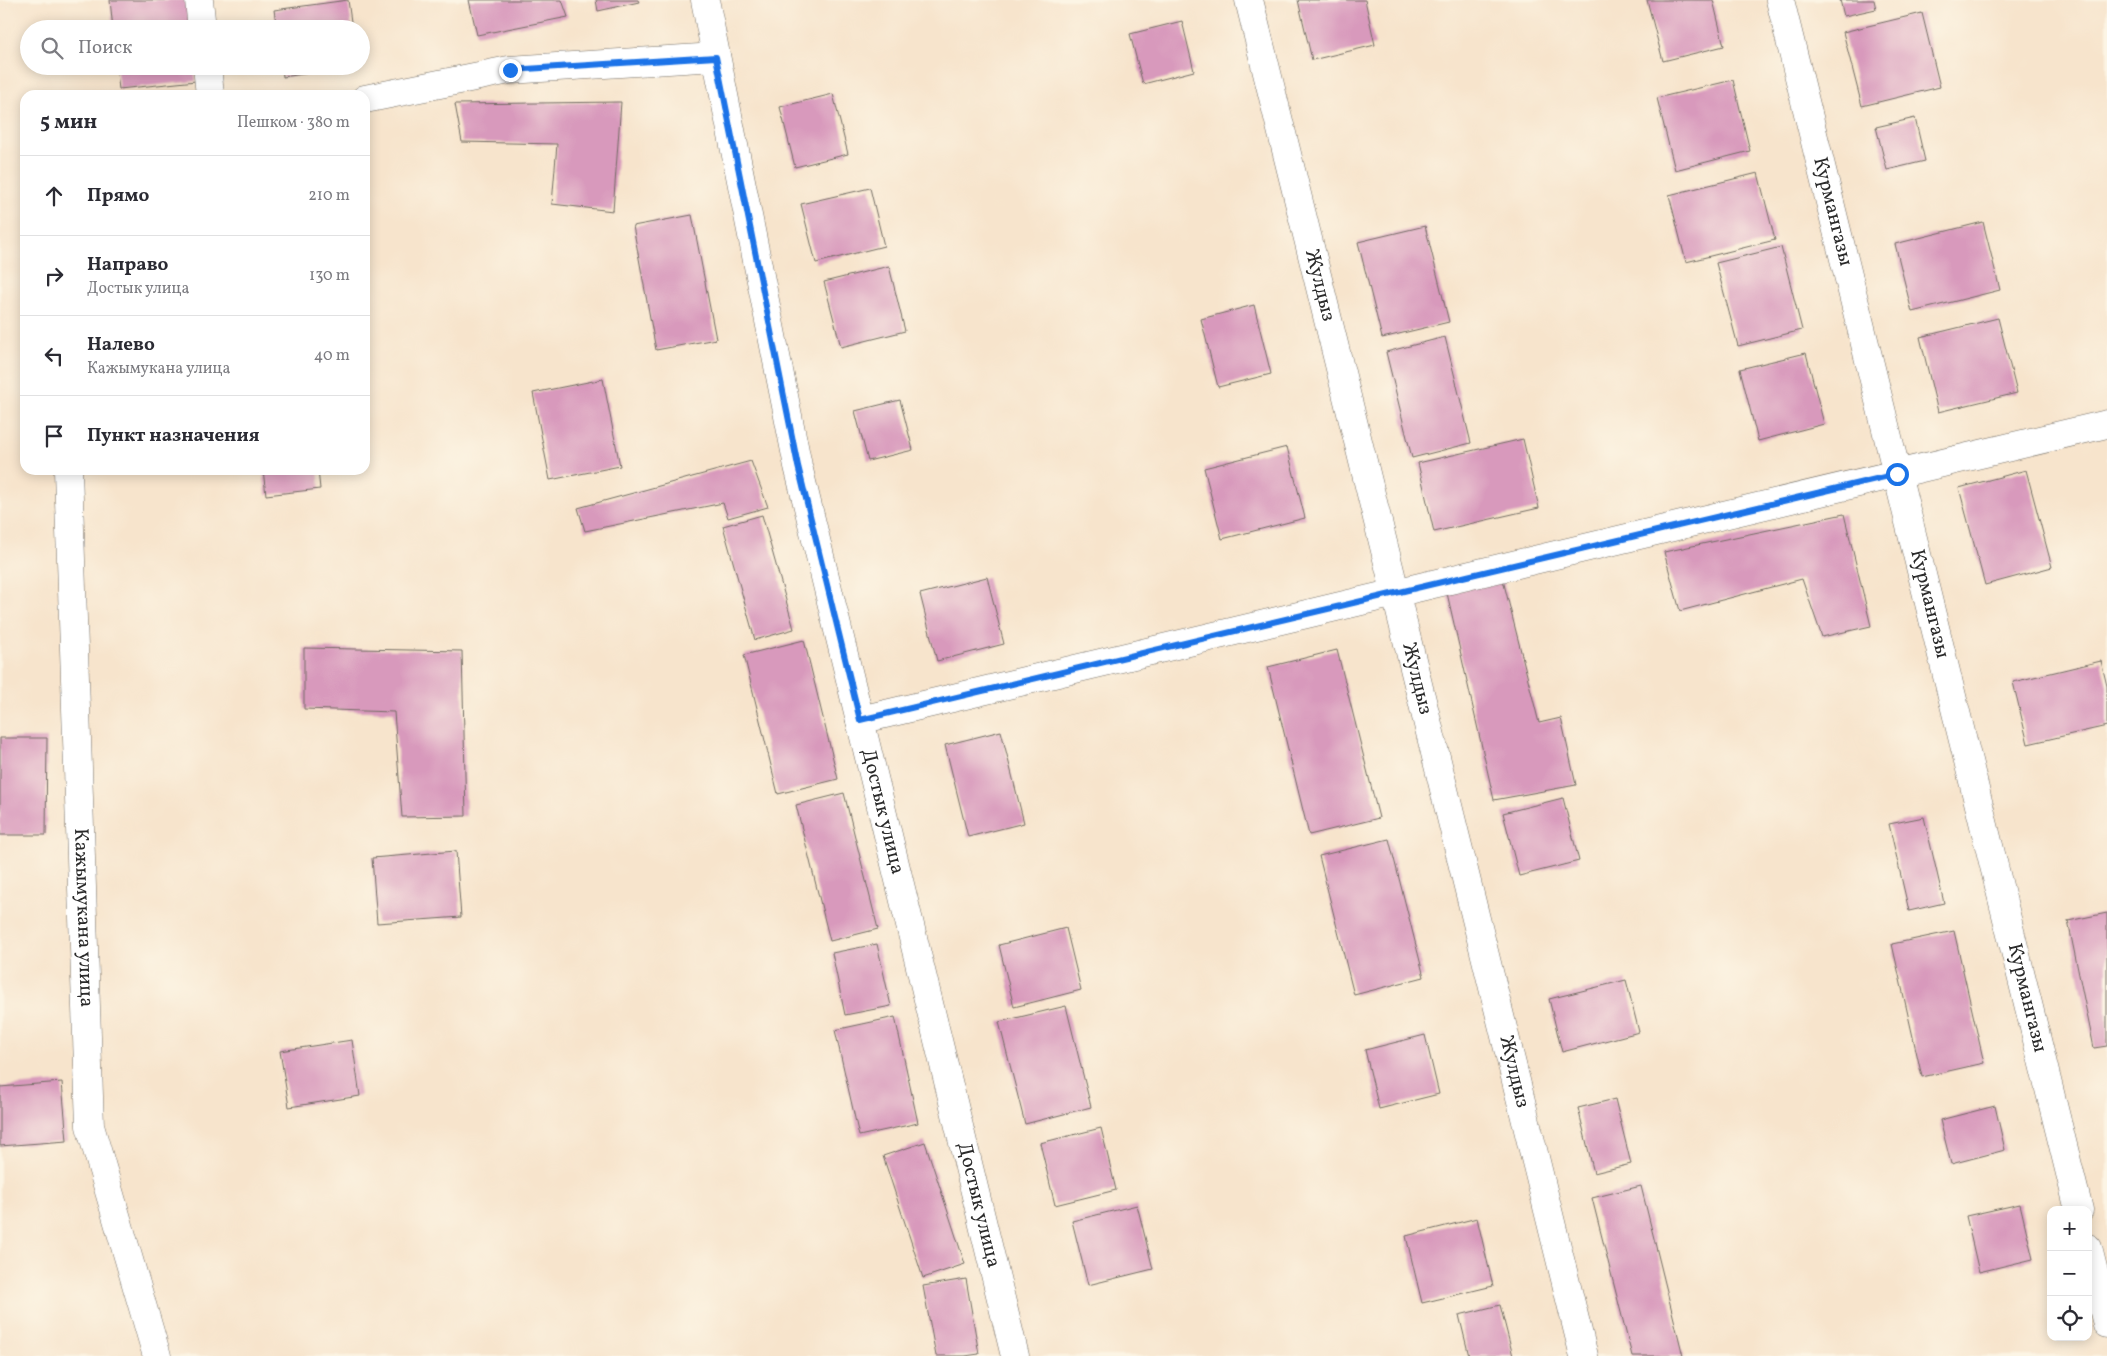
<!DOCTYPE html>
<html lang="ru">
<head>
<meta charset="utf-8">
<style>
	body { margin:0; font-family:Vollkorn,serif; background:#f7f7f7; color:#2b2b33 }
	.controls { position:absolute; right:15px; bottom:15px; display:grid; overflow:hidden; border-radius:10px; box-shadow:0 2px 12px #0003 }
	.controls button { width:45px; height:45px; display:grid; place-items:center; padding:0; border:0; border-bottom:1px solid #e1e1e2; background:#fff; color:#2b2b33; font:25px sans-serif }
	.stop { position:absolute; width:15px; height:15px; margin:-11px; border:4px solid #1a73e8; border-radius:50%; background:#fff }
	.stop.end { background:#1a73e8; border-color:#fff; box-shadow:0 1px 5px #0008 }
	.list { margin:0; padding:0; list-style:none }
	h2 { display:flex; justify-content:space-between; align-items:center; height:65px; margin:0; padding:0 20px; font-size:21px }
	h2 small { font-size:16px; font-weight:400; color:#7c7c81 }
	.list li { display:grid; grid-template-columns:32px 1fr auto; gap:15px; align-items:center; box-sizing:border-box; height:80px; padding:0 20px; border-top:1px solid #e1e1e2 }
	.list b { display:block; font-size:19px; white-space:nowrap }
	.list p { margin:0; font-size:16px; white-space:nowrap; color:#7c7c81 }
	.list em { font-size:16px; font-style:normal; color:#7c7c81 }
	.icon { flex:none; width:28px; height:28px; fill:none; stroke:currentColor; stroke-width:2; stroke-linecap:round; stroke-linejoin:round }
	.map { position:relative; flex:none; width:2107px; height:1356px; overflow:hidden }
	.search { position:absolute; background:#fff; box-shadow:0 2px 12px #0003; left:20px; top:20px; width:350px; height:55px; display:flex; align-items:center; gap:12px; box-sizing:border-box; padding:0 18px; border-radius:28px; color:#7c7c81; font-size:19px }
	.panel { position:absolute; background:#fff; box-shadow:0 2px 12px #0003; left:20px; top:90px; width:350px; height:385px; border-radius:15px }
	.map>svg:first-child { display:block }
	.building { fill:#d899bc }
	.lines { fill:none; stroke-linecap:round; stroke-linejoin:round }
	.minor-casing { stroke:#726c63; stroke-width:29 }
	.minor { stroke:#fff; stroke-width:28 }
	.route { stroke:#1a73e8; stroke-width:6 }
	.labels { text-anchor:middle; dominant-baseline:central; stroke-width:4; stroke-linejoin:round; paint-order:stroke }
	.street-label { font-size:20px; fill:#2b2b2b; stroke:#fcf5e5 }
</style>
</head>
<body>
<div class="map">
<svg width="2107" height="1356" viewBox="0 0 2107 1356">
	<rect width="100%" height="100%" fill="#fcf5e5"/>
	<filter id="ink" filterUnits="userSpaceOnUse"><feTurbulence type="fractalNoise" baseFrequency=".02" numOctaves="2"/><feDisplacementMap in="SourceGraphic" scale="10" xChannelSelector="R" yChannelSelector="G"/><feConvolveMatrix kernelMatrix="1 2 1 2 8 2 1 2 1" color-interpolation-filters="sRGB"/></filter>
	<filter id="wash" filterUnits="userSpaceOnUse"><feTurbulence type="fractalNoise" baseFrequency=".0096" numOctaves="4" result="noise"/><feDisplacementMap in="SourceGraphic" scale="20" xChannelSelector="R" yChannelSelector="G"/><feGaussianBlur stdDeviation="1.12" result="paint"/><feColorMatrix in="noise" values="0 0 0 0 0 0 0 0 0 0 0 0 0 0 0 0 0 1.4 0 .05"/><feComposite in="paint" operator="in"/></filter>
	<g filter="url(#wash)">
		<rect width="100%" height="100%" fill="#f7e4cc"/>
		<g id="blocks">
			<path class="building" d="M110,0H188L191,29H113Z
				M348,0L352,29H277L274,10Z
				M469,0H562L568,17L477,35Z
				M596,0H638L639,2L598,11Z
				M1298,0H1365L1375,45L1312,60Z
				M1647,0H1713L1724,46L1663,61Z
				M1840,0H1874L1876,9L1844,16Z
				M1922,13L1940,87L1862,106L1843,32Z
				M1182,21L1194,71L1143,84L1130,34Z
				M116,66H194L196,81L119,89Z
				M282,66H351V67L283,77Z
				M1733,80L1750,151L1675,170L1657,98Z
				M833,94L848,154L795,167L780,107Z
				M621,102L613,211L552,204L557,144L462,142L455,104Z
				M1915,118L1925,161L1887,170L1876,127Z
				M1758,173L1775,240L1686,262L1669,195Z
				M870,188L884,246L816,263L801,204Z
				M692,215L716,339L656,350L633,226Z
				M1983,222L2000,290L1912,312L1895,244Z
				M1425,226L1449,322L1382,338L1358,242Z
				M1781,247L1802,330L1738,346L1716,263Z
				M889,266L905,331L841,347L824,282Z
				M1254,305L1271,374L1218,387L1201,319Z
				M1998,318L2017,393L1938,412L1920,337Z
				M1445,337L1471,443L1412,458L1386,352Z
				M1806,353L1824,424L1758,441L1740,369Z
				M603,379L620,466L550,480L533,393Z
				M900,400L913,450L868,461L855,411Z
				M1523,439L1539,508L1434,532L1418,463Z
				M1287,447L1305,518L1222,539L1204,468Z
				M751,461L768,507L728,518L723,503L585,531L578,508Z
				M263,470H318L320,489L266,495Z
				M2026,470L2052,567L1985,585L1959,488Z
				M1844,514L1871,626L1822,637L1802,579L1680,611L1664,552Z
				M762,515L794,629L755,640L723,526Z
				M987,577L1004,644L937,661L920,594Z
				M1503,580L1539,723L1561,718L1576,785L1494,800L1447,593Z
				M804,640L838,779L778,794L744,655Z
				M304,648L462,651L466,816L402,817L394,712L304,709Z
				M1337,650L1379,818L1309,835L1268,667Z
				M2101,661L2107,686V726L2028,744L2013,682Z
				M1001,731L1024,823L968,837L945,745Z
				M0,738H47L46,835H0Z
				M844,793L878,929L830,941L796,805Z
				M1563,798L1579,861L1519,876L1503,813Z
				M1924,817L1944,903L1909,911L1889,824Z
				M1389,839L1424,977L1354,995L1319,856Z
				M456,851L461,917L377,923L372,858Z
				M2107,913V1046L2094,1048L2068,921Z
				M1066,928L1081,990L1014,1007L999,945Z
				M1954,931L1984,1063L1922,1077L1892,944Z
				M877,944L891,1006L845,1015L832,953Z
				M1626,980L1639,1032L1562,1052L1549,999Z
				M1066,1006L1091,1107L1025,1124L999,1022Z
				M895,1017L918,1123L859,1136L835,1030Z
				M1425,1035L1439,1094L1379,1109L1365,1050Z
				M352,1040L360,1096L289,1107L280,1051Z
				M62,1082L67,1141L0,1146V1087Z
				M1615,1099L1631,1164L1594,1173L1578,1108Z
				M1995,1106L2005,1150L1951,1164L1940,1120Z
				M1101,1128L1116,1190L1055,1205L1040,1143Z
				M925,1142L965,1264L923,1278L883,1156Z
				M1641,1186L1683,1356H1632L1592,1198Z
				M2020,1204L2033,1259L1979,1272L1966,1216Z
				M1137,1205L1153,1269L1088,1285L1072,1221Z
				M1477,1218L1493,1286L1422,1303L1406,1236Z
				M966,1279L979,1354L965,1356H936L923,1286Z
				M1500,1305L1513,1356H1469L1459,1315Z"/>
		</g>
	</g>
	<g filter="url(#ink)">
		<use href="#blocks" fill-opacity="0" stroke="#726c63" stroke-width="1"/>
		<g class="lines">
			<g class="minor-casing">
				<g id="minor">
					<path d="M199,0L202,29"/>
					<path id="s1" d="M705,0L798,466L1015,1356"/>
					<path id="s2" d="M1249,0L1584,1356"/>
					<path id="s3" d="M1780,0L2079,1210"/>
					<path d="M207,66L210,95"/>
					<path d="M365,99L509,70L716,57"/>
					<path id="s4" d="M68,470L90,1126L157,1356"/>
					<path d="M860,720L2107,424"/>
					<path d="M2088,1248L2107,1324"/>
				</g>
			</g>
			<use href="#minor" class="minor"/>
		</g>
	</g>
	<g class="lines" filter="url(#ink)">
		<path class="route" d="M510,70L716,57L798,466L860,720L1897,474"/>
	</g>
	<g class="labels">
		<g class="street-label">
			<text stroke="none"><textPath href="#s3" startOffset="218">Курмангазы</textPath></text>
			<text stroke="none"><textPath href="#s2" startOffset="294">Жулдыз</textPath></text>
			<text stroke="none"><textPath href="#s3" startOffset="622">Курмангазы</textPath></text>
			<text stroke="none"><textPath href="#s2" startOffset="699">Жулдыз</textPath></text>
			<text stroke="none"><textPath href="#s1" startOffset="831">Достык улица</textPath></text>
			<text stroke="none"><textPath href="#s4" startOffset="448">Кажымукана улица</textPath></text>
			<text stroke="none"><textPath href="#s3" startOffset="1028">Курмангазы</textPath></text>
			<text stroke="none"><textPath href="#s2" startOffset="1104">Жулдыз</textPath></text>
			<text stroke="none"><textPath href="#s1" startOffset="1236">Достык улица</textPath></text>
		</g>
	</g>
</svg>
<div class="controls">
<button>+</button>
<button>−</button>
<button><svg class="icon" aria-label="locate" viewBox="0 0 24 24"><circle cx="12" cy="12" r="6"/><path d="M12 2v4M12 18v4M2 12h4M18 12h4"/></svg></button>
</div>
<div class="stop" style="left:1897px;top:474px"></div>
<div class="stop end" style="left:510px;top:70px"></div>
<div class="search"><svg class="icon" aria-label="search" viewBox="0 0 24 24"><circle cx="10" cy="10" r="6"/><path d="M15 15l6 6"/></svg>Поиск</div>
<section class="panel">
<h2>5 мин<small>Пешком · 380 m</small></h2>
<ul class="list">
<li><svg class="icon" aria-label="ahead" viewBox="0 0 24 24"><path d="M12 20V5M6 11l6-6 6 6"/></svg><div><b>Прямо</b></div><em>210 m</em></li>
<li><svg class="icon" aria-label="right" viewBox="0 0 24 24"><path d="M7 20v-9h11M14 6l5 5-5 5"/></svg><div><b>Направо</b><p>Достык улица</p></div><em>130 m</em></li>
<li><svg class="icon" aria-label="left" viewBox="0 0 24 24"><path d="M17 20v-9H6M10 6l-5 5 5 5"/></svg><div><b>Налево</b><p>Кажымукана улица</p></div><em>40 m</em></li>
<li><svg class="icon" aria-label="arrive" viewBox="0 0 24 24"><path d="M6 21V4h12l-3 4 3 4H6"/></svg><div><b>Пункт назначения</b></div></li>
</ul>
</section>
</div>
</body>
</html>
